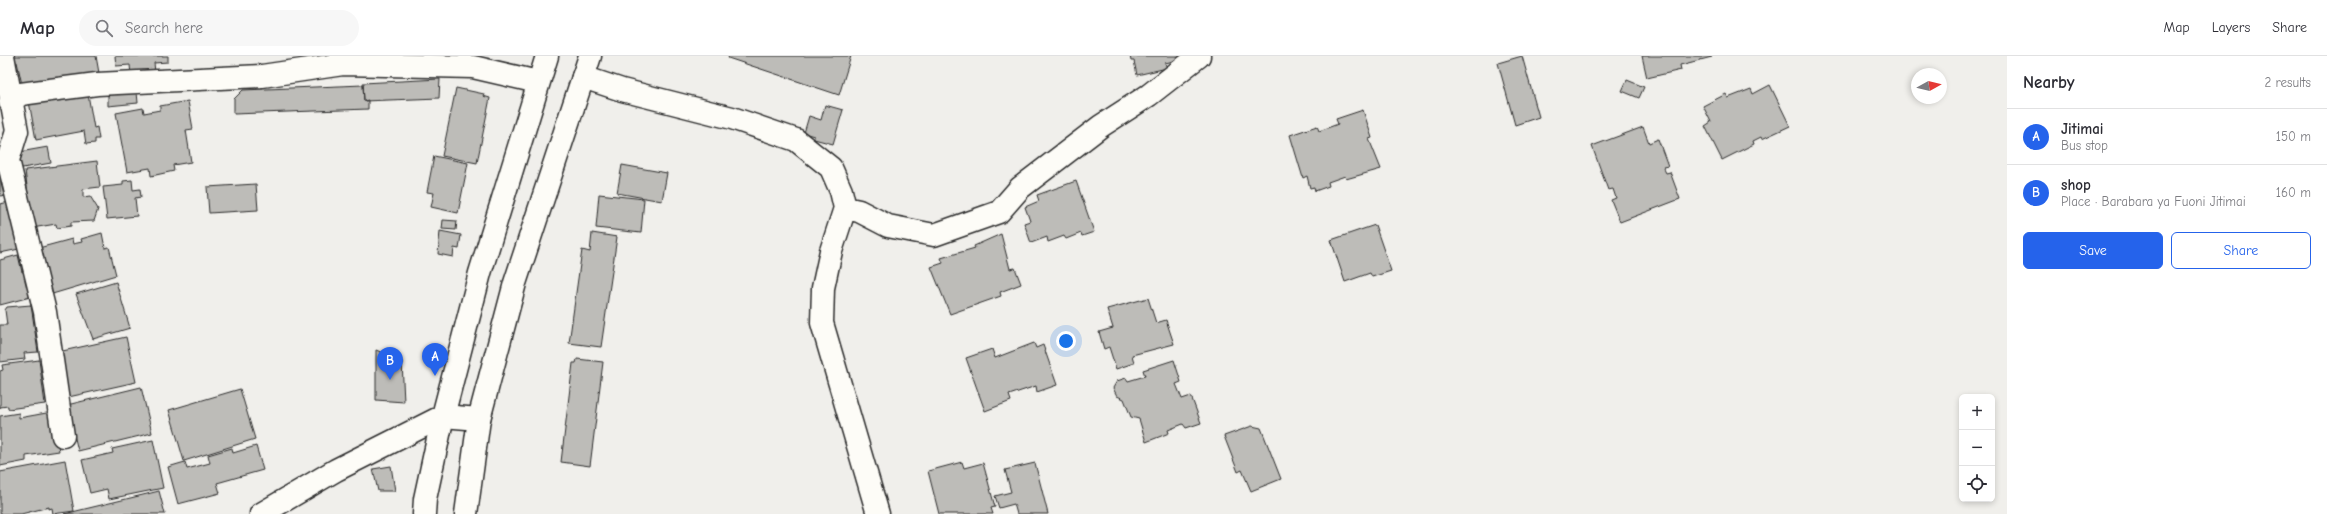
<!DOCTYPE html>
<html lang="en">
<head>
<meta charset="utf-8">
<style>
	body { margin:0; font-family:"Comic Neue",sans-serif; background:#f7f7f7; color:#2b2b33 }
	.controls { position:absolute; right:12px; bottom:12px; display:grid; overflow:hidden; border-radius:6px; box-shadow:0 2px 6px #0003 }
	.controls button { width:36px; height:36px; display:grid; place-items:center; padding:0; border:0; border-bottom:1px solid #e1e1e2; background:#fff; color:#2b2b33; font:20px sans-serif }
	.compass { position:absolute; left:1911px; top:12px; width:36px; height:36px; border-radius:50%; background:#fff; box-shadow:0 2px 6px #0003; rotate:82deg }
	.you { position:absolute; left:1066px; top:285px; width:14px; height:14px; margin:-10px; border:3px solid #fff; border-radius:50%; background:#1a73e8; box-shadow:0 0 0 6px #1a73e833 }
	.badge { display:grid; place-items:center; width:26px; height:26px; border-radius:50%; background:#2563eb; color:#fff; font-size:13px; font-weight:700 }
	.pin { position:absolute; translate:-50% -33px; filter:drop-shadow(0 1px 2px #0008) }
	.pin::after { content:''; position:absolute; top:21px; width:14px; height:12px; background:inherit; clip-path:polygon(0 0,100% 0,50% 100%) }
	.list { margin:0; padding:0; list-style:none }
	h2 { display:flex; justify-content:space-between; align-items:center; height:52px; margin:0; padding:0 16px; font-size:17px }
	h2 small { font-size:13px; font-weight:400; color:#7c7c81 }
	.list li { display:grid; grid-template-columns:26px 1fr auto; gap:12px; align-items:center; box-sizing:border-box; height:56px; padding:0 16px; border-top:1px solid #e1e1e2 }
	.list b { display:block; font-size:15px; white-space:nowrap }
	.list p { margin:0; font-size:13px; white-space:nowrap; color:#7c7c81 }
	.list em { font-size:13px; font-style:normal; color:#7c7c81 }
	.actions { display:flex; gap:8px; padding:12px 16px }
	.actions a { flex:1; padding:9px 0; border:1px solid #2563eb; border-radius:6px; text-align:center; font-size:14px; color:#2563eb }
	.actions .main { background:#2563eb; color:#fff }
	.icon { flex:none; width:22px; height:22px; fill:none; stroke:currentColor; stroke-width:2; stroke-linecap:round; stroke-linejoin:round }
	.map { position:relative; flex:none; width:2007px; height:458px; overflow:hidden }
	header { display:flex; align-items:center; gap:24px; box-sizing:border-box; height:56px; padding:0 20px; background:#fff; border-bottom:1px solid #e1e1e2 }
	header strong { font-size:19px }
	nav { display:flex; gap:22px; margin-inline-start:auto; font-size:14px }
	.search { width:280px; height:36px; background:#f7f7f7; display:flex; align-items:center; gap:10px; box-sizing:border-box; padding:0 14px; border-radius:22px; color:#7c7c81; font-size:15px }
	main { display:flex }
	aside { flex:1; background:#fff }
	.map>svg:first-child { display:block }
	.building { fill:#bdbcb8; stroke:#2b2b2b }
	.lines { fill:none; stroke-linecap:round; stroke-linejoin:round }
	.minor-casing { stroke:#2b2b2b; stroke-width:25 }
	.primary-casing { stroke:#2b2b2b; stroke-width:25 }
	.minor { stroke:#fdfcf7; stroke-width:22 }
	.primary { stroke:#fdfcf7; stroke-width:22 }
</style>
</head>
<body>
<header>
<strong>Map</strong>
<div class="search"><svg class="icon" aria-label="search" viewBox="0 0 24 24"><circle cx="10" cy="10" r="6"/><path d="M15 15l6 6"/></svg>Search here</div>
<nav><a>Map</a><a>Layers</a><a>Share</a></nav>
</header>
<main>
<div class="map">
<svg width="2007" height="458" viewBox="0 0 2007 458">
	<rect width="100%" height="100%" fill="#f0efeb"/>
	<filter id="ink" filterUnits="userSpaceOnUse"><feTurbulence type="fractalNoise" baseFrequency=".025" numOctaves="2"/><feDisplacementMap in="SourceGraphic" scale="8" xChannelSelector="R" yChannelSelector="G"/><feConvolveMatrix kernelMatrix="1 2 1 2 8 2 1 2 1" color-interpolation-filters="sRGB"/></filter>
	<g filter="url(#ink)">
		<path class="building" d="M12,0H96L99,17L23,33L17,6L14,7Z
			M115,0H168V6L154,7L155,16L131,19L130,9L116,10Z
			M729,0H851L839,39L728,2Z
			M1130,0H1178L1179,4L1165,7L1167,12L1137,19L1134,5H1131Z
			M1522,0L1539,61L1515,69L1498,7Z
			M1642,0H1711L1712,1L1680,9L1681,14L1647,22Z
			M440,23L439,42L364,45L363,27Z
			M1627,24L1644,31L1639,42L1622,35Z
			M363,29L364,45L368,44V53L234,58V43L243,34Z
			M1770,29L1790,70L1762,83L1761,81L1753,85L1754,88L1722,104L1705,70L1711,66L1703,50L1726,38L1728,42L1751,33L1753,38Z
			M456,32L484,38L483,40L490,42L477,107L442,100Z
			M87,33L94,72L97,71L99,83H95V87L86,88L84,75L36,84L28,40Z
			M137,36L138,47L108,50V38Z
			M188,45L193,73L186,74L191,106L173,109L174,115L151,120L150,112L127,116L116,57L143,52L144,57L160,54V50Z
			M825,49L843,54L833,88L814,83V80L804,77L809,60L821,64Z
			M1363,54L1372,82L1369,83L1381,113L1346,123L1345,120L1328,126L1329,130L1315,135L1314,131L1310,132L1307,120L1303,122L1290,79L1317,70L1319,75L1338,68L1336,63Z
			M1643,71L1649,87L1658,83L1668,110L1663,111L1666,117L1670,116L1680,143L1620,166L1611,144L1616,142L1613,133L1608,134L1592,90Z
			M48,91L51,107L17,113L14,97Z
			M0,95L12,138L0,140Z
			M434,100L468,107L458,157L431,151L434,137L427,136Z
			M97,105L100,131L83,133V141L90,140L98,153L94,165L71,166V170L57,172L56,168L32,172L25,114Z
			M622,109L667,117L662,145L617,137Z
			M132,124L133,134L140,133L141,141L135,142L137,160L107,163L103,131L123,129V125Z
			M1076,125L1094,176L1082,180L1081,177L1066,183L1064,180L1048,186L1047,181L1031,187L1024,167L1030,165L1025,151L1039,145L1037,139Z
			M256,128L258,154L209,157L207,131Z
			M599,138L644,143L641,177L596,172Z
			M14,145L19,193L0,197V148Z
			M443,164L457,165L456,174L442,173Z
			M1375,169L1391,215L1372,221L1370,217L1345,226L1331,184Z
			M440,175L461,179L459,193L454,192L453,201L438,198Z
			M102,177L105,192L109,191L116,219L49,239L35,193L72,183L73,188L82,186L81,183Z
			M592,177L617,181L601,291L569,287L582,194L590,196Z
			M1001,178L1010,213L1015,212L1021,228L1000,236L1001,240L950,258L931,211L943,207L941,202L975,192L974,190Z
			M18,199L22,216L28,214L34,240L0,249V204Z
			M116,226L130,272L93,283L76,238Z
			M1148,242L1156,267L1166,264L1174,288L1132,299L1134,307L1116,313L1109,291L1104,293L1099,276L1113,272L1107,253Z
			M31,249L38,296L24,297L25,303L0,306V269H7L5,254L7,251Z
			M126,281L136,326L64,342L58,296Z
			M1034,287L1036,292L1043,289L1057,329L1037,336L1036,330L1009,339L1011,345L985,355L966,302L992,293L995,302Z
			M376,294L402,305L404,346L376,344Z
			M577,303L603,306L590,410L561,406L573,307H576Z
			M39,304L45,348L8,353V350L0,351V353V315L3,314L2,309Z
			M1174,304L1181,326L1176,328L1182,343L1191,340L1201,367L1186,372L1183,368L1168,374L1169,377L1146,386L1139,363L1131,361L1124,343L1117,340L1113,332L1117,325L1126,322L1128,325L1145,320L1143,314Z
			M141,331L152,377L78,395L67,349Z
			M240,333L255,383L184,405L169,354Z
			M52,356L59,395L26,400V405L0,410V360L19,357V362Z
			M1252,370L1261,372L1281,423L1251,435L1242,414L1238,416L1224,380Z
			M153,384L163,432L109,443L107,433L90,437L82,404L113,397L112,393Z
			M256,390L263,414L217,427L220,437L178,448L168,411L185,406L187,413L210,407L208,399L232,392L233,397Z
			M65,404L74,455L53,458L52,452L49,453V451L21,458H0V416Z
			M962,406L964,412L983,407L995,451L991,452L993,458H939L928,415Z
			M1035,407L1048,458H1017L1014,448L999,452L995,440L1011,436L1005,414Z
			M391,410L395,435H378L373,413Z
			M159,435L165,458H64L147,438Z"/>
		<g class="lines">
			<g class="minor-casing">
				<path id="minor" d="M3,0L17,75L8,104L45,256L63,380
					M583,21L622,34L732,62L796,84L831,112L841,135L845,152L859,155L888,170L934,179L999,156L1020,132L1101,70L1149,39L1199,0
					M10,46L21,38L50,34L97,28L262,20L343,8L473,11L538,26
					M845,152L831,195L823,232L822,267L878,458
					M261,458L336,414L443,360L479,363"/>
			</g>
			<g class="primary-casing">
				<path id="primary" d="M424,458L425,443L443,360L480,217L547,0
					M466,458L479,363L515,227L590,0"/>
			</g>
			<use href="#minor" class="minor"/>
			<use href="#primary" class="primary"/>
		</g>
	</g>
</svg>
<div class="controls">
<button>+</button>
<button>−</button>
<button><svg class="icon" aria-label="locate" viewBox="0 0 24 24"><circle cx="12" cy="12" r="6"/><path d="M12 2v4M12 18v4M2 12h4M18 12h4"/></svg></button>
</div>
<svg class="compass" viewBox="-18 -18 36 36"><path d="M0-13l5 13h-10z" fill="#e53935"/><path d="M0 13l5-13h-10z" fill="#7c7c81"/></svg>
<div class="you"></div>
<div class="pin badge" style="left:435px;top:320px">A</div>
<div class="pin badge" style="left:390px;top:324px">B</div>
</div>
<aside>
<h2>Nearby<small>2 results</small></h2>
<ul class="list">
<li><span class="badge">A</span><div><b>Jitimai</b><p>Bus stop</p></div><em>150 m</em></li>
<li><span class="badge">B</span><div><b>shop</b><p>Place · Barabara ya Fuoni Jitimai</p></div><em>160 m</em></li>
</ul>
<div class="actions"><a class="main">Save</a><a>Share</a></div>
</aside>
</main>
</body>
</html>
